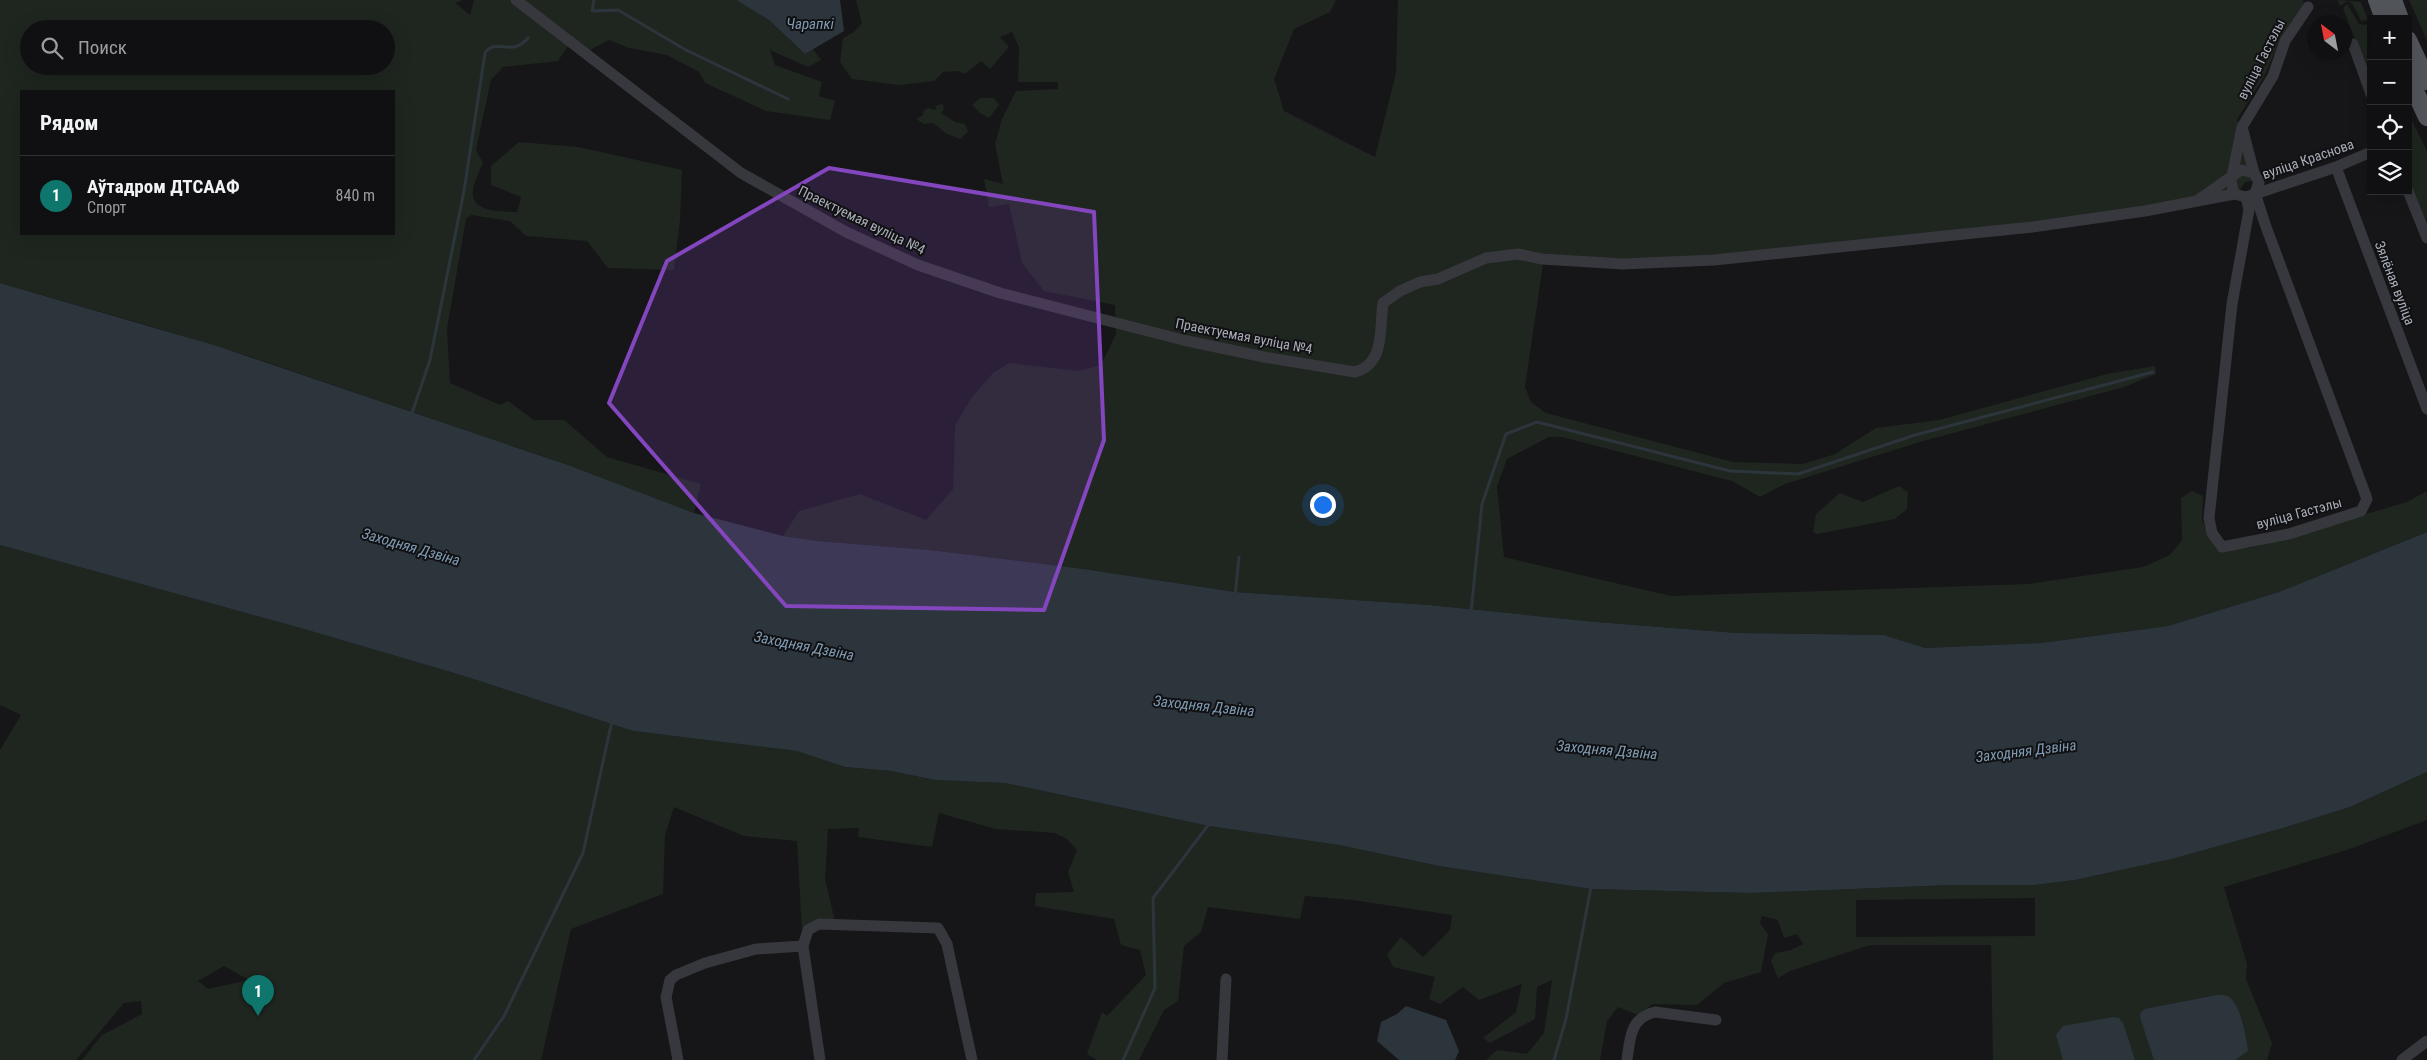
<!DOCTYPE html>
<html lang="ru">
<head>
<meta charset="utf-8">
<style>
	body { margin:0; font-family:"Roboto Condensed",sans-serif; background:#1e1e20; color:#f1f3f6 }
	.controls { position:absolute; right:15px; top:15px; display:grid; overflow:hidden; border-radius:0px; box-shadow:0 5px 20px #0002 }
	.controls button { width:45px; height:45px; display:grid; place-items:center; padding:0; border:0; border-bottom:1px solid #303032; background:#101012; color:#f1f3f6; font:25px sans-serif }
	.compass { position:absolute; left:2307px; top:15px; width:45px; height:45px; border-radius:50%; background:#101012; box-shadow:0 5px 20px #0002; rotate:328deg }
	.you { position:absolute; left:1322px; top:504px; width:18px; height:18px; margin:-12px; border:4px solid #fff; border-radius:50%; background:#1a73e8; box-shadow:0 0 0 8px #1a73e833 }
	.badge { display:grid; place-items:center; width:32px; height:32px; border-radius:50%; background:#0f766e; color:#fff; font-size:16px; font-weight:700 }
	.pin { position:absolute; translate:-50% -41px; filter:drop-shadow(0 1px 2px #0008) }
	.pin::after { content:''; position:absolute; top:26px; width:18px; height:15px; background:inherit; clip-path:polygon(0 0,100% 0,50% 100%) }
	.list { margin:0; padding:0; list-style:none }
	h2 { display:flex; justify-content:space-between; align-items:center; height:65px; margin:0; padding:0 20px; font-size:21px }
	h2 small { font-size:16px; font-weight:400; color:#9c9d9f }
	.list li { display:grid; grid-template-columns:32px 1fr auto; gap:15px; align-items:center; box-sizing:border-box; height:80px; padding:0 20px; border-top:1px solid #303032 }
	.list b { display:block; font-size:19px; white-space:nowrap }
	.list p { margin:0; font-size:16px; white-space:nowrap; color:#9c9d9f }
	.list em { font-size:16px; font-style:normal; color:#9c9d9f }
	.icon { flex:none; width:28px; height:28px; fill:none; stroke:currentColor; stroke-width:2; stroke-linecap:round; stroke-linejoin:round }
	.map { position:relative; flex:none; width:2427px; height:1060px; overflow:hidden }
	.search { position:absolute; background:#101012; box-shadow:0 5px 20px #0002; left:20px; top:20px; width:375px; height:55px; display:flex; align-items:center; gap:12px; box-sizing:border-box; padding:0 18px; border-radius:28px; color:#9c9d9f; font-size:19px }
	.panel { position:absolute; background:#101012; box-shadow:0 5px 20px #0002; left:20px; top:90px; width:375px; height:145px; border-radius:0px }
	.map>svg:first-child { display:block }
	.green { fill:#1e261f; fill-rule:evenodd }
	.water { fill:#2c353c }
	.lines { fill:none; stroke-linecap:round; stroke-linejoin:round }
	.stream { stroke:#2c353c; stroke-width:3 }
	.minor { stroke:#37383d; stroke-width:11 }
	.primary { stroke:#53555c; stroke-width:18 }
	.marked { fill:#8446be; fill-opacity:0.2; stroke:#8446be; stroke-width:4; stroke-linejoin:round }
	.labels { text-anchor:middle; dominant-baseline:central; stroke-width:4; stroke-linejoin:round; paint-order:stroke }
	.street-label { font-size:14px; fill:#a8adb8; stroke:#111113 }
	.water-label { font-size:15px; font-style:italic; fill:#7f9bb3; stroke:#111113 }
</style>
</head>
<body>
<div class="map">
<svg width="2427" height="1060" viewBox="0 0 2427 1060">
	<rect width="100%" height="100%" fill="#161618"/>
	<path class="green" d="M0,0H463L455,3L470,15L474,0H510L568,46L558,61L503,67L491,80L476,150L483,163C480,171 474,181 473,190C470,213 502,211 517,212L521,197L491,185V166L519,142L578,147L682,170L680,220L674,270L608,268L587,241L526,236L510,221L471,215L466,219L447,329L450,383L500,405L508,401L534,420H564L607,457L701,484L694,513L568,465L251,357L150,326L0,283ZM29,29H386V66H29ZM21,91H394V234H21Z
		M521,0H736L769,20L805,54L813,49L821,60L808,67L770,50L775,65L822,82L819,96L835,101L830,120L766,111L705,83L699,72L667,55L629,48L609,40L590,50Z
		M856,0H1336L1330,12L1294,29L1274,79L1284,111L1375,157L1396,73L1398,0H2303L2304,3L2280,39L2264,77L2237,119L2252,181L2245,182L2233,200L2028,233L1813,252L1543,264L1525,387L1531,402L1546,413L1733,462L1803,464L1835,454L1876,428L1939,420L2107,374L2155,366L2156,374L2124,387L1920,442L1785,484L1760,497L1732,481L1562,437H1549L1507,459L1497,486L1504,557L1671,596L2028,584L2143,567L2170,555L2182,540L2181,498L2192,491L2203,496L2202,520L2216,549L2250,548L2407,502L2427,491V532L2279,592L2168,626L2041,643L1925,648L1884,635L1737,633L1596,622L1429,605L1235,592L1084,569L930,550L817,541L783,536L799,511L860,494L926,520L953,489L955,425L972,397L993,373L1009,363L1078,371L1101,365L1116,334L1115,305L1044,291L1022,263L1009,204L989,207L984,179L1003,184L995,144L1002,119L1016,91L1058,89V82H1018L1019,47L1012,32L1000,37L1009,47L990,69L981,61L965,74L958,71L943,72L934,81L899,85L852,79L840,62L843,38L854,32L862,23Z
		M2338,0L2361,2L2368,20L2361,21L2352,3L2347,1L2340,6Z
		M2409,0H2427V41Z
		M2347,4L2359,24L2364,25L2369,23L2371,27V81L2343,8Z
		M980,98H994L999,105L989,118L980,113L972,105Z
		M943,104L944,109L941,113L955,122L965,124L968,132L960,139L947,134L933,123L924,124L916,119L923,115L924,110L928,108L935,110L937,105Z
		M2408,113L2427,151V222L2408,178Z
		M1899,486L1908,492L1907,509L1895,519L1817,534L1813,532L1816,514L1840,493L1863,502Z
		M0,545L304,629L461,675L633,731L797,751L845,767L891,771L935,780L1005,783L1209,826L1339,845L1439,866L1591,889L1751,893L1951,885H2034L2075,880L2172,859L2283,828L2350,807L2427,772V820L2347,850L2224,887L2247,964L2246,979L2272,1043L2267,1060H1993L1991,945H1870L1790,971L1778,978L1771,961L1775,953L1791,950L1803,944L1797,934L1784,938L1778,920L1762,916L1760,923L1768,934L1761,972L1724,983L1697,1005L1653,1004L1638,1015L1618,1007L1607,1021L1600,1060H1486L1497,1050L1527,1054L1544,1033L1552,980L1537,987L1535,1019L1490,1043L1483,1038L1516,1012L1522,984L1479,1000L1463,987L1440,1004L1429,999L1435,977L1393,967L1387,954L1401,937L1423,957L1450,930L1452,915L1353,900L1305,896L1300,919L1208,907L1201,932L1184,946L1178,1001L1164,1010L1139,1060H1097L1087,1054L1102,1012L1107,1016L1146,975L1140,950L1121,945L1114,919L1035,906L1036,893L1074,892L1068,872L1077,850L1067,839L1055,833L996,829L939,813L932,847L858,837L859,828L828,829L825,879L835,921L802,932L797,841L744,836L674,807L665,835L663,894L571,929L541,1060H82L102,1035L142,1014L141,1001L124,1003L76,1060H0V750L21,715L0,705ZM2035,898V936L1856,937V900ZM224,966L249,980L208,989L198,981Z"/>
	<path class="water" d="M736,0H840L844,31L805,54L769,20Z
		M0,283L217,346L568,465L694,513L783,536L817,541L930,550L1084,569L1235,592L1429,605L1596,622L1737,633L1884,635L1925,648L2041,643L2168,626L2279,592L2427,532V772L2350,807L2283,828L2172,859L2075,880L2034,885H1951L1751,893L1591,889L1439,866L1339,845L1209,826L1005,783L935,780L891,771L845,767L797,751L633,731L461,675L304,629L0,545Z
		M2217,995C2221,995 2226,995 2229,997C2241,1005 2246,1037 2248,1051L2235,1060H2154L2140,1017L2141,1012L2145,1009Z
		M1406,1006L1446,1020L1459,1051L1455,1060H1399L1377,1041L1381,1022L1397,1014Z
		M2113,1017L2119,1018L2123,1023L2135,1060H2063L2056,1035L2063,1026Z"/>
	<g class="lines">
		<path class="stream" d="M594,0L592,11L618,10L686,50L788,99
			M411,416L430,360L464,191L485,53C496,37 511,58 528,38
			M1235,597L1239,557
			M1471,612L1482,504L1506,434L1537,422L1730,471L1798,474L1915,435L2153,372
			M474,1060L504,1016L583,853L612,721
			M1123,1060L1155,988L1153,898L1209,824
			M1554,1060L1566,1019L1591,887"/>
		<path class="minor" d="M516,0L741,173L846,232L918,265L1000,293L1183,340L1264,357L1355,372C1386,363 1379,329 1383,303L1400,291L1420,282L1438,279L1486,258L1518,254L1542,259L1623,264L1714,260L2032,227L2145,211L2234,194L2246,197L2336,167L2371,152
			M2353,44L2371,94
			M2242,127L2254,173L2259,182L2255,193L2265,224L2367,499L2361,511L2289,534L2222,547L2212,533L2209,518L2232,304L2249,210L2246,197
			M2336,167L2427,409
			M2408,191L2427,238
			M2234,194L2231,181L2242,127L2273,76L2285,41L2308,7
			M2198,200L2241,170L2254,173
			M803,946L820,1060
			M678,1060L666,997L670,980L676,975L705,963L756,949L803,946L808,930L819,924L938,928L947,944L972,1060
			M1222,1060L1226,979
			M1627,1060C1630,1038 1630,1018 1655,1012L1716,1020
			M2402,1060L2427,1041"/>
		<path class="primary" d="M2377,0L2384,19
			M2393,0L2400,19
			M2408,40L2427,81
			M2408,76L2427,117"/>
	</g>
	<path class="marked" d="M829,168L1094,212L1104,440L1044,610L786,606L609,403L667,261Z"/>
	<g class="labels">
		<g class="street-label">
			<text transform="translate(2261 59) rotate(-63)">вуліца Гастэлы</text>
			<text transform="translate(2308 159) rotate(-19)">вуліца Краснова</text>
			<text transform="translate(862 220) rotate(26)">Праектуемая вуліца №4</text>
			<text transform="translate(2395 283) rotate(69)">Зялёная вуліца</text>
			<text transform="translate(1244 336) rotate(11)">Праектуемая вуліца №4</text>
			<text transform="translate(2299 513) rotate(-15)">вуліца Гастэлы</text>
		</g>
		<g class="water-label">
			<text x="810" y="24">Чарапкі</text>
			<text transform="translate(411 547) rotate(16)">Заходняя Дзвіна</text>
			<text transform="translate(804 646) rotate(11)">Заходняя Дзвіна</text>
			<text transform="translate(1204 706) rotate(6)">Заходняя Дзвіна</text>
			<text transform="translate(1607 750) rotate(5)">Заходняя Дзвіна</text>
			<text transform="translate(2026 751) rotate(-7)">Заходняя Дзвіна</text>
		</g>
	</g>
</svg>
<div class="controls">
<button>+</button>
<button>−</button>
<button><svg class="icon" aria-label="locate" viewBox="0 0 24 24"><circle cx="12" cy="12" r="6"/><path d="M12 2v4M12 18v4M2 12h4M18 12h4"/></svg></button>
<button><svg class="icon" aria-label="layers" viewBox="0 0 24 24"><path d="M12 4l9 5-9 5-9-5zM3 14l9 5 9-5"/></svg></button>
</div>
<svg class="compass" viewBox="-18 -18 36 36"><path d="M0-13l5 13h-10z" fill="#e53935"/><path d="M0 13l5-13h-10z" fill="#9c9d9f"/></svg>
<div class="you"></div>
<div class="pin badge" style="left:258px;top:1016px">1</div>
<div class="search"><svg class="icon" aria-label="search" viewBox="0 0 24 24"><circle cx="10" cy="10" r="6"/><path d="M15 15l6 6"/></svg>Поиск</div>
<section class="panel">
<h2>Рядом<small></small></h2>
<ul class="list">
<li><span class="badge">1</span><div><b>Аўтадром ДТСААФ</b><p>Спорт</p></div><em>840 m</em></li>
</ul>
</section>
</div>
</body>
</html>
